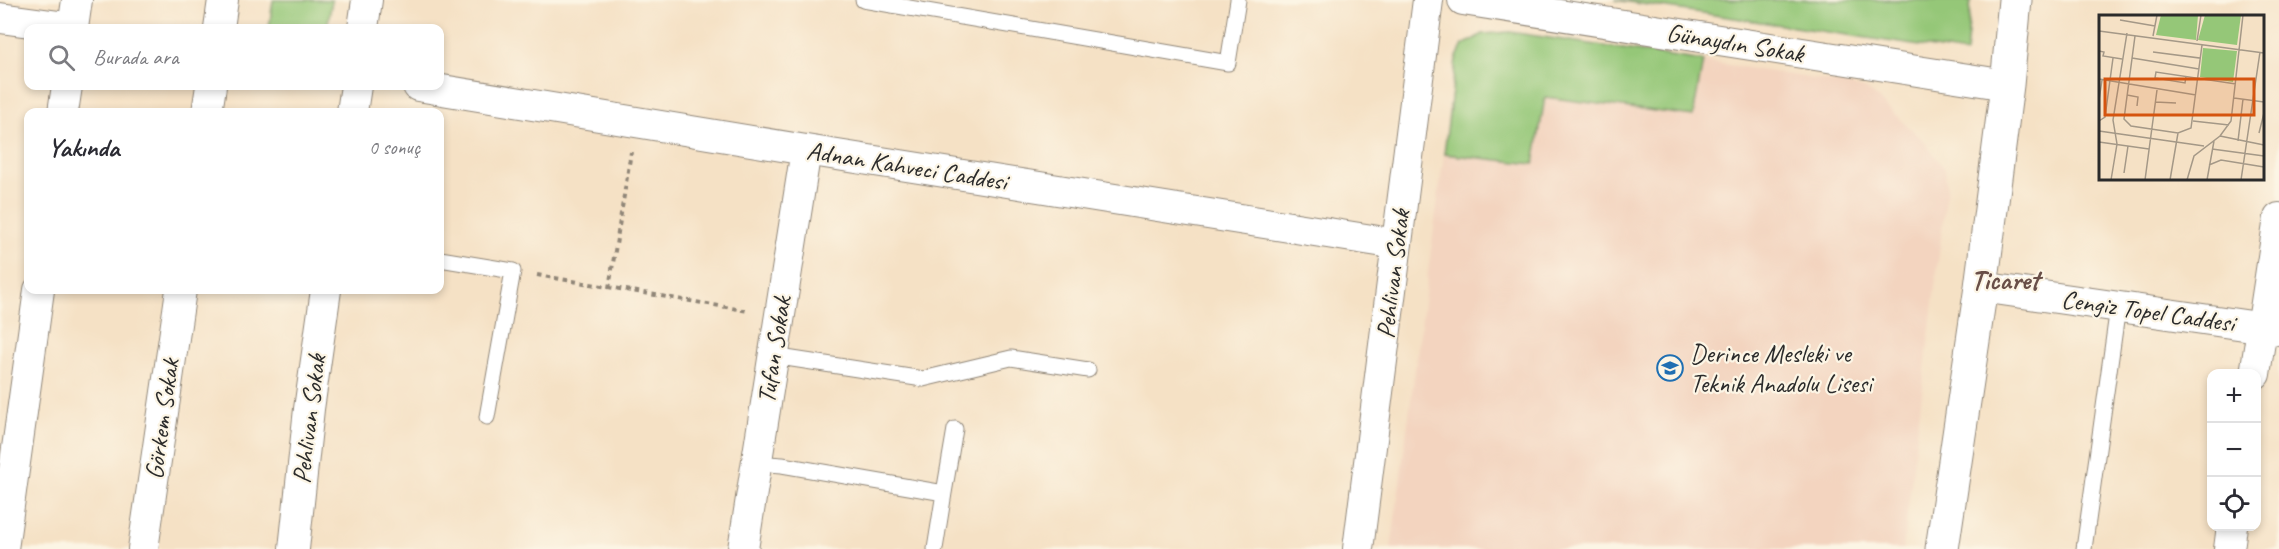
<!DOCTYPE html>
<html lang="tr">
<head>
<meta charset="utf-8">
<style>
	body { margin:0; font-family:Caveat,sans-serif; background:#f7f7f7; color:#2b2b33 }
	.controls { position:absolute; right:18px; bottom:18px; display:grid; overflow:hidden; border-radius:12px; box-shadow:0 3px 9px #0003 }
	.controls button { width:54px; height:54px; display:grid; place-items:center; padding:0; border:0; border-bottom:2px solid #e1e1e2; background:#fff; color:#2b2b33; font:30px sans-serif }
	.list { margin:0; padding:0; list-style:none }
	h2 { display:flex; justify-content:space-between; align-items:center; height:78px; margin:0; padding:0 24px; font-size:26px }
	h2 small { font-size:20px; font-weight:400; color:#7c7c81 }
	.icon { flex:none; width:33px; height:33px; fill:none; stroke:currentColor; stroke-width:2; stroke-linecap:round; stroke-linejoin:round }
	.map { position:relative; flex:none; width:2279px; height:549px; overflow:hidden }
	.search { position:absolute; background:#fff; box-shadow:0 3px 9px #0003; left:24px; top:24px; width:420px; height:66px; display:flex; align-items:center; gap:15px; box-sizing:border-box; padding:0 21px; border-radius:12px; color:#7c7c81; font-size:22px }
	.panel { position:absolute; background:#fff; box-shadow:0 3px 9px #0003; left:24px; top:108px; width:420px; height:186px; border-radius:12px }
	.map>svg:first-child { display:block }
	.built { fill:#f3d4bf }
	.green { fill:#95c778; stroke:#607952; stroke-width:1.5 }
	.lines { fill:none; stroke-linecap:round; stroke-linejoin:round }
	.lane-casing { stroke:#908678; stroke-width:17 }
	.street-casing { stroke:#908678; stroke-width:32 }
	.secondary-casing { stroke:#908678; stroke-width:35 }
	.path { stroke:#908678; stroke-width:4; stroke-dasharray:4.5 4.5; stroke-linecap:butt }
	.lane { stroke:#fff; stroke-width:15 }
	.street { stroke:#fff; stroke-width:30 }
	.secondary { stroke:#fff; stroke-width:33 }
	.labels { text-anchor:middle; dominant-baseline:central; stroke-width:4.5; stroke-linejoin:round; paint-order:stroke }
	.street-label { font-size:26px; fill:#2b2b2b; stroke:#fcf5e5 }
	.poi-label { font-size:26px; fill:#2b2b2b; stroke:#fcf5e5; text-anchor:start }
	.quarter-label { font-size:28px; font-weight:bold; fill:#694f48; stroke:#fcf5e5 }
	.inset-road { fill:none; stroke:#a49887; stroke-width:1.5 }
	.view { fill:#d5540f; fill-opacity:0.15; stroke:#d5540f; stroke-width:3 }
	.inset-edge { fill:none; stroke:#2b2b2b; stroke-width:3 }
</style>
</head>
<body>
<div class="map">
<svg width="2279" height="549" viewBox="0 0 2279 549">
	<rect width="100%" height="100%" fill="#fcf5e5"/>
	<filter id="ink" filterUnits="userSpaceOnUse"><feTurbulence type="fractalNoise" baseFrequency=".0167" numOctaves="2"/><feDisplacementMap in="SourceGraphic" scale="12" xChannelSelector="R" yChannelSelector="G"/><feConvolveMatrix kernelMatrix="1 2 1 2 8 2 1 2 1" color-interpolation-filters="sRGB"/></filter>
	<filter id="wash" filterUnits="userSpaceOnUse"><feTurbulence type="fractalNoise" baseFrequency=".008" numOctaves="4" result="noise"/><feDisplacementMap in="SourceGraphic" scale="24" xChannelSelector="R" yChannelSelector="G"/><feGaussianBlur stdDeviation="1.35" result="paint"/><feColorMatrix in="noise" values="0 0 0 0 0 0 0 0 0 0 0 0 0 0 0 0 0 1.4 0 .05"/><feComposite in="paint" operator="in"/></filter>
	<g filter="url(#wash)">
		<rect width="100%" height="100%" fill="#f5e1c5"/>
		<path class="built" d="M1703,61L1840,83L1868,90L1922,139L1945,169L1947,188L1903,549H1391L1444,154L1533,164L1545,97L1693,116Z"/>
		<path class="green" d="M273,0H332L327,28H269Z
			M1615,0H1971L1966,53Z
			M1510,32L1703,61L1693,116L1545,97L1534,164L1444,154L1456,59L1463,45L1483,34Z"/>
	</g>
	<g filter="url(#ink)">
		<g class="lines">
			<g class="lane-casing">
				<path id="lane" d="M863,0L1228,63L1238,0
					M440,259L513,271L487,417
					M773,356L923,379L1011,358L1088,370
					M756,463L782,465L944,493L955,429
					M935,549L944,493
					M2084,549L2118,307"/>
			</g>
			<g class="street-casing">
				<path id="street" d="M1463,0L2007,85
					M0,18L74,28
					M73,28L77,0
					M219,28L223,0
					M363,28L367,0
					M418,86L806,150L1397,244
					M63,112L67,86
					M207,112L211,86
					M352,112L356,86
					M1981,287L2279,330
					M2255,374L2279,218
					M3,549L39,290
					M143,549L181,290
					M294,549L309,409L326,290
					M743,549L806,150
					M1358,549L1428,0
					M2229,549L2232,526"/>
			</g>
			<g class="secondary-casing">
				<path id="secondary" d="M1942,549L1981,287L2007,85L2015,0"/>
			</g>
			<path class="path" d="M537,275L749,311
				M609,288L631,152"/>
			<use href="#lane" class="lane"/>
			<use href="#street" class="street"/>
			<use href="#secondary" class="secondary"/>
		</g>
	</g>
	<defs>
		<g id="school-ring" transform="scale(1.35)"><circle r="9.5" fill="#fcf5e5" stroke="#1f6fb2" stroke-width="1.5"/><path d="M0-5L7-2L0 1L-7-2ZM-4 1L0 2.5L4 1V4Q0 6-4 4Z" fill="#1f6fb2"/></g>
	</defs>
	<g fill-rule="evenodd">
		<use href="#school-ring" x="1670" y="368"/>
	</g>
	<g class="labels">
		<g class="street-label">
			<text transform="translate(1735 43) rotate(9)">Günaydın Sokak</text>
			<text transform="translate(907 166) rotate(9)">Adnan Kahveci Caddesi</text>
			<text transform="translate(1393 274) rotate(-83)">Pehlivan Sokak</text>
			<text transform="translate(2148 311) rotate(8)">Cengiz Topel Caddesi</text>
			<text transform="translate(774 350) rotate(-81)">Tufan Sokak</text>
			<text transform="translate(162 419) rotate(-82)">Görkem Sokak</text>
			<text transform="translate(309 419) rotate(-83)">Pehlivan Sokak</text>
		</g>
		<g class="poi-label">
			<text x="1690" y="353">Derince Mesleki ve<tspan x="1690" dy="30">Teknik Anadolu Lisesi</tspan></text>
		</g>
		<g class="quarter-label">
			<text x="2005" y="279">Ticaret</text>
		</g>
	</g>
	<g transform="translate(2099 15)">
		<rect width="165" height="165" fill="#f5e1c5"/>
		<path d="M62,0H99L97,25L57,20ZM106,0H142L138,30L99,25ZM104,33L138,36L134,67L101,62Z" fill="#95c778"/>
		<path class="inset-road" d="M21,5L56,11M0,16L165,38M36,21L25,104L32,111L52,114L79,118L92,113L103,30M54,21L58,0M98,26L102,0M0,36L5,37L4,41L23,44M33,43L100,54M100,43L54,37L101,43M87,61L86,68L56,63L57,57L137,69M0,64L97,80M28,80L39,82L38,91M135,83L165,87M0,85L3,65M56,87L77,88M0,106L6,102L14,43M94,106L130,110M0,116L105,131M160,118L165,98M121,121L165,130M139,126L144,84M0,127L50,134M113,134L165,141M110,150L122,145L165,152M25,158L29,131M12,165L18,129L14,105L28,18M46,165L58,75M71,165L79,118M88,165L95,141L121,121L132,106L144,0M108,165L115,126M142,165L161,37"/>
		<path class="view" d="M6,64H155V100H6Z"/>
		<rect width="165" height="165" class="inset-edge"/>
	</g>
</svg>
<div class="controls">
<button>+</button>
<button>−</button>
<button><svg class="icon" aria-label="locate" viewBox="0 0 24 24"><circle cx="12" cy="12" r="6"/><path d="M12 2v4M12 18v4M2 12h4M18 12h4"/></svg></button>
</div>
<div class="search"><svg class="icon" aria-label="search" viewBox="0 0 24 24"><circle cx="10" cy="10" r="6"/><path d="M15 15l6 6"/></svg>Burada ara</div>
<section class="panel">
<h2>Yakında<small>0 sonuç</small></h2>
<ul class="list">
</ul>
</section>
</div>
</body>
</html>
